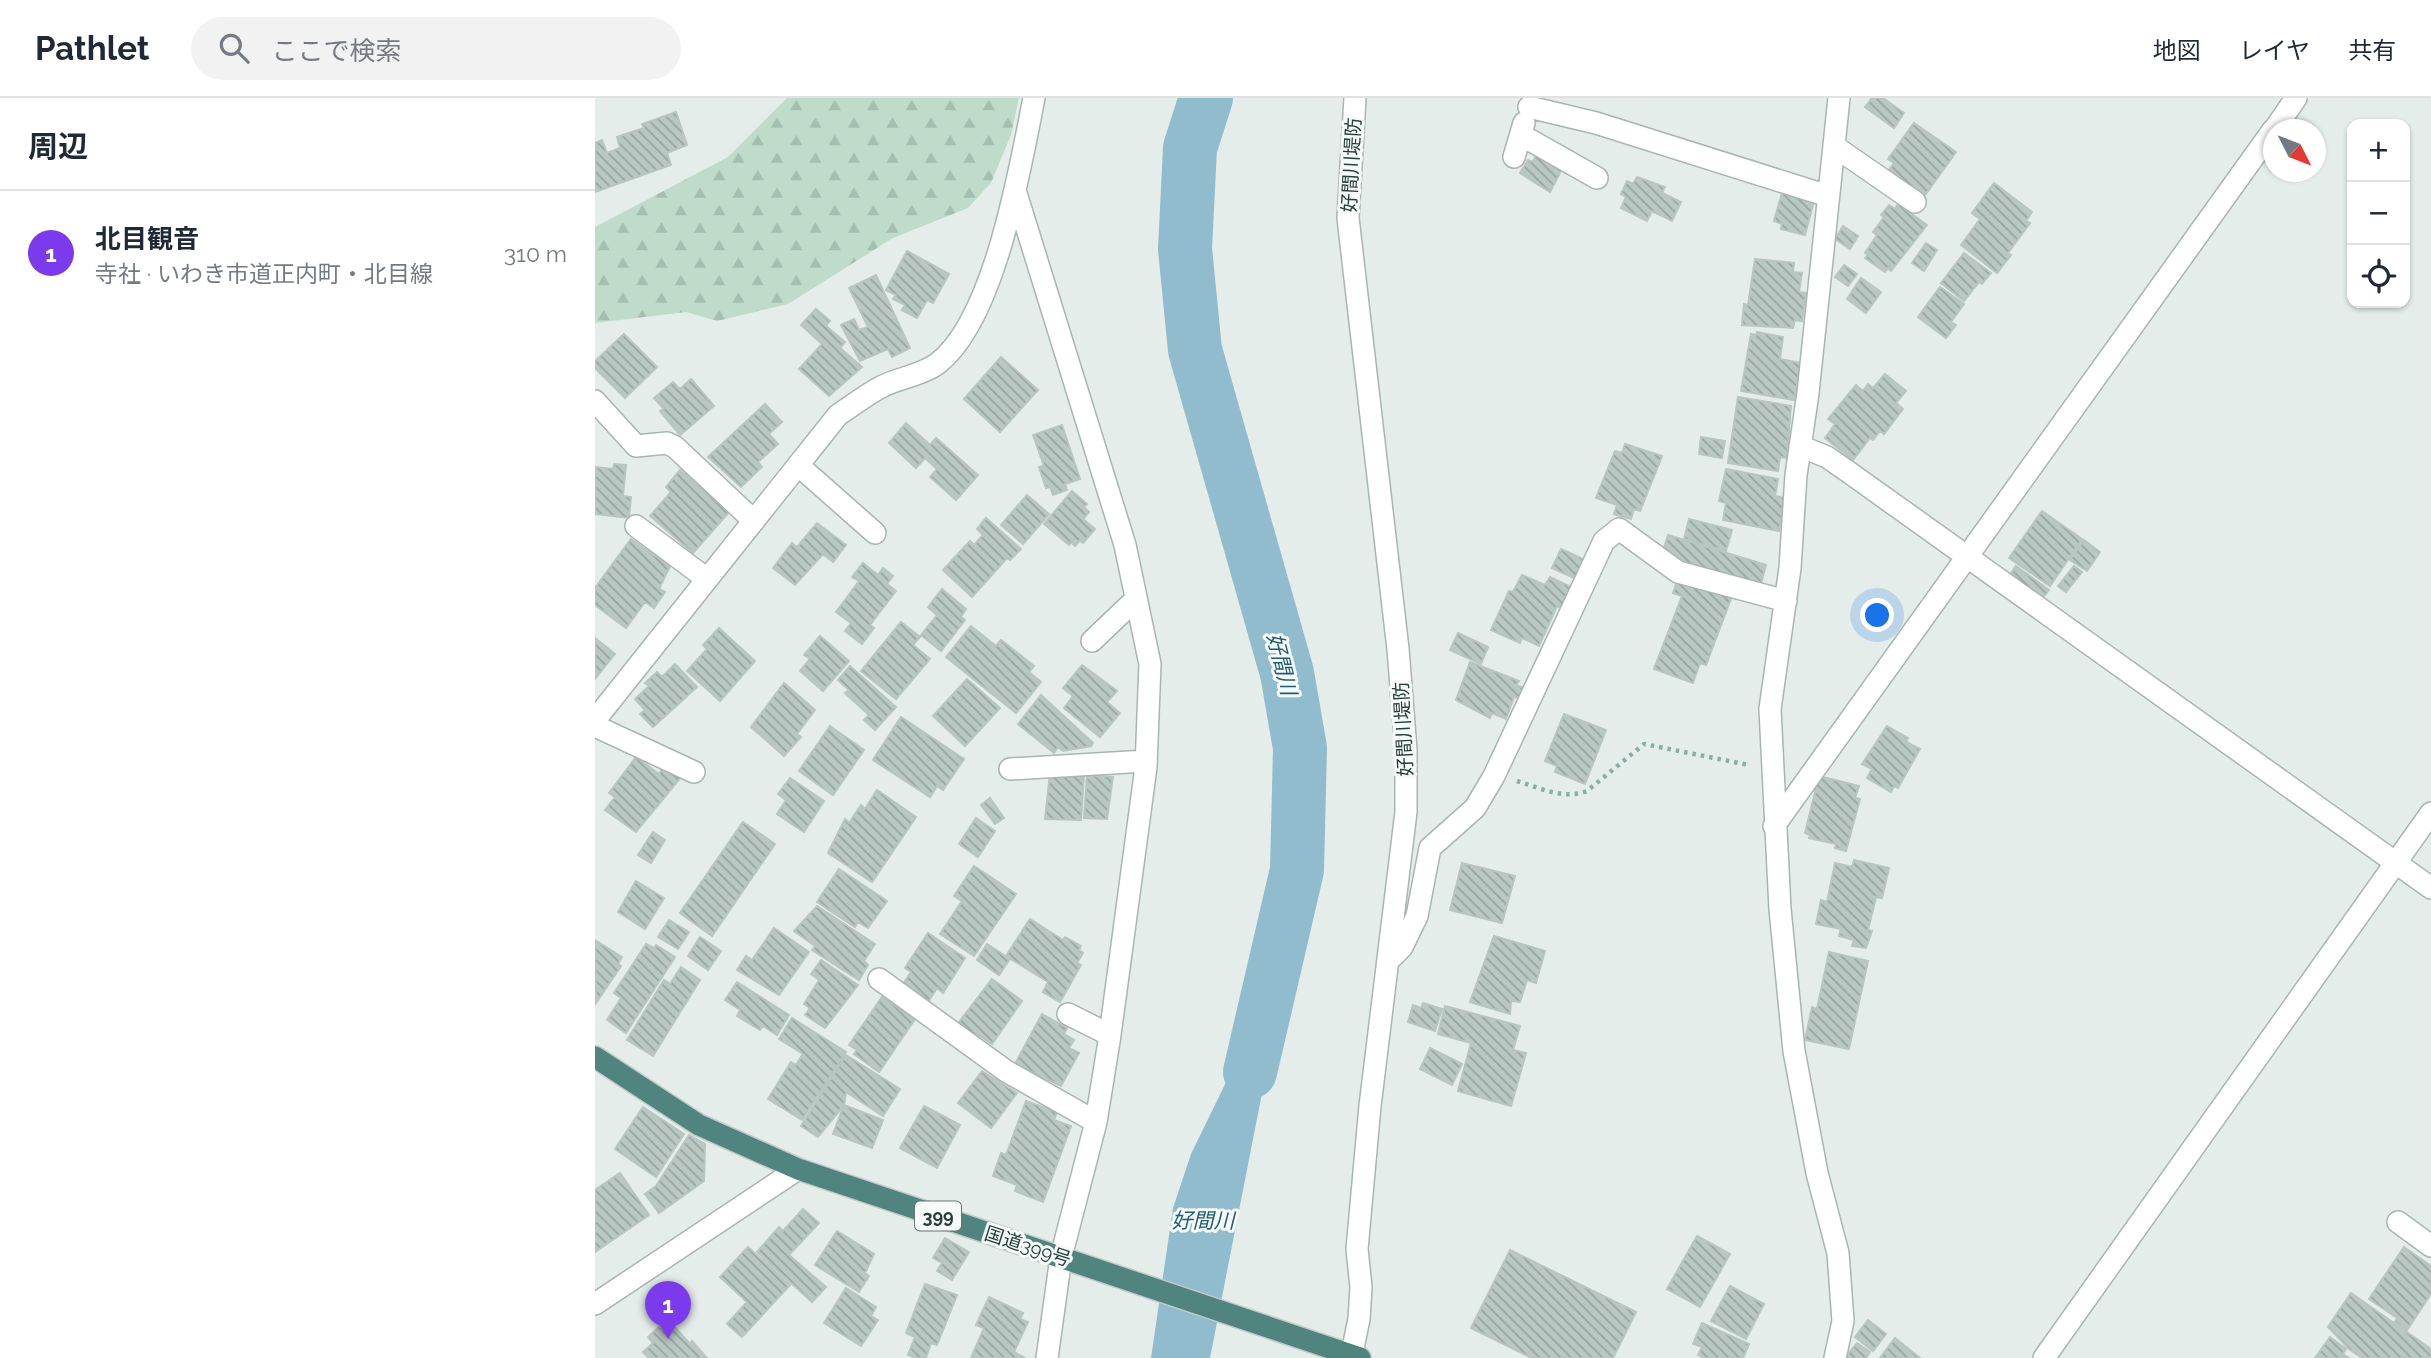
<!DOCTYPE html>
<html lang="ja">
<head>
<meta charset="utf-8">
<style>
	body { margin:0; font-family:Raleway,"Noto Sans JP",sans-serif; background:#f2f2f3; color:#1f2937 }
	.controls { position:absolute; right:21px; top:21px; display:grid; overflow:hidden; border-radius:14px; box-shadow:0 2px 5px #0004 }
	.controls button { width:63px; height:63px; display:grid; place-items:center; padding:0; border:0; border-bottom:2px solid #e0e1e3; background:#fff; color:#1f2937; font:35px sans-serif }
	.compass { position:absolute; left:1668px; top:21px; width:63px; height:63px; border-radius:50%; background:#fff; box-shadow:0 2px 5px #0004; rotate:132deg }
	.you { position:absolute; left:1283px; top:518px; width:24px; height:24px; margin:-18px; border:5px solid #fff; border-radius:50%; background:#1a73e8; box-shadow:0 0 0 10px #1a73e833 }
	.badge { display:grid; place-items:center; width:46px; height:46px; border-radius:50%; background:#7c3aed; color:#fff; font-size:23px; font-weight:700 }
	.pin { position:absolute; translate:-50% -58px; filter:drop-shadow(0 2px 4px #0008) }
	.pin::after { content:''; position:absolute; top:37px; width:24px; height:21px; background:inherit; clip-path:polygon(0 0,100% 0,50% 100%) }
	.list { margin:0; padding:0; list-style:none }
	h2 { display:flex; justify-content:space-between; align-items:center; height:91px; margin:0; padding:0 28px; font-size:30px }
	h2 small { font-size:23px; font-weight:400; color:#747a83 }
	.list li { display:grid; grid-template-columns:46px 1fr auto; gap:21px; align-items:center; box-sizing:border-box; height:126px; padding:0 28px; border-top:2px solid #e0e1e3 }
	.list b { display:block; font-size:26px; white-space:nowrap }
	.list p { margin:0; font-size:23px; white-space:nowrap; color:#747a83 }
	.list em { font-size:23px; font-style:normal; color:#747a83 }
	.icon { flex:none; width:38px; height:38px; fill:none; stroke:currentColor; stroke-width:2; stroke-linecap:round; stroke-linejoin:round }
	.map { position:relative; flex:none; width:1836px; height:1260px; overflow:hidden }
	header { display:flex; align-items:center; gap:42px; box-sizing:border-box; height:98px; padding:0 35px; background:#fff; border-bottom:2px solid #e0e1e3 }
	header strong { font-size:33px }
	nav { display:flex; gap:38px; margin-inline-start:auto; font-size:24px }
	.search { width:490px; height:63px; background:#f2f2f3; display:flex; align-items:center; gap:18px; box-sizing:border-box; padding:0 24px; border-radius:38px; color:#747a83; font-size:26px }
	main { display:flex }
	aside { flex:1; background:#fff }
	.map>svg:first-child { display:block }
	.forest { fill:url(#forest-firs) }
	.water { fill:#91bcce }
	.lines { fill:none; stroke-linecap:round; stroke-linejoin:round }
	.river { stroke:#91bcce; stroke-width:54 }
	.building { fill:url(#building-back-hatch); stroke:#b7c6c2; stroke-width:2 }
	.minor-casing { stroke:#a8b5b2; stroke-width:24 }
	.tertiary-casing { stroke:#a8b5b2; stroke-width:24 }
	.trunk-casing { stroke:#c2c9c8; stroke-width:24 }
	.path { stroke:#87aea7; stroke-width:4.5; stroke-dasharray:3.5 5; stroke-linecap:butt }
	.minor { stroke:#fff; stroke-width:21 }
	.tertiary { stroke:#fff; stroke-width:21 }
	.trunk { stroke:#50847e; stroke-width:21 }
	.labels { text-anchor:middle; dominant-baseline:central; stroke-width:6; stroke-linejoin:round; paint-order:stroke }
	.shield { fill:#f5f9f8; stroke:#637673; stroke-width:2 }
	.shield-label { font-size:18px; font-weight:bold; fill:#253e3a }
	.street-label { font-size:19px; fill:#253e3a; stroke:#f5f9f8 }
	.water-label { font-size:21px; font-style:italic; fill:#225d76; stroke:#f5f9f8 }
</style>
</head>
<body>
<header>
<strong>Pathlet</strong>
<div class="search"><svg class="icon" aria-label="search" viewBox="0 0 24 24"><circle cx="10" cy="10" r="6"/><path d="M15 15l6 6"/></svg>ここで検索</div>
<nav><a>地図</a><a>レイヤ</a><a>共有</a></nav>
</header>
<main>
<aside>
<h2>周辺<small></small></h2>
<ul class="list">
<li><span class="badge">1</span><div><b>北目観音</b><p>寺社 · いわき市道正内町・北目線</p></div><em>310 m</em></li>
</ul>
</aside>
<div class="map">
<svg width="1836" height="1260" viewBox="0 0 1836 1260">
	<defs>
		<pattern id="forest-firs" width="22" height="20" patternUnits="userSpaceOnUse" patternTransform="scale(1.75)"><rect width="22" height="20" fill="#bfdccb"/><path d="M5 1l3.5 6h-7zM16 11l3.5 6h-7z" fill="#a4beaf"/></pattern>
		<pattern id="building-back-hatch" width="6" height="6" patternUnits="userSpaceOnUse" patternTransform="scale(1.75)"><rect width="6" height="6" fill="#bac8c4"/><path d="M-1 5l2 2M0 0l6 6M5-1l2 2" fill="none" stroke="#97a4a0"/></pattern>
	</defs>
	<rect width="100%" height="100%" fill="#e5edea"/>
	<path class="forest" d="M192,0H424L416,37L396,85L373,110L298,140L193,206L122,223L91,214L0,225V129L133,59Z"/>
	<path class="water" d="M695,853L615,1260H556L578,1110L596,1056Z"/>
	<g class="lines">
		<path class="river" d="M611,0L595,50L590,151L600,252L692,575L705,650L702,772L655,974"/>
	</g>
	<path class="building" d="M1277,0H1288L1309,15L1299,30L1270,9Z
		M81,14L92,47L72,55L76,67L0,94V45L7,42L12,55L25,50L22,39L49,30L47,26Z
		M1319,25L1361,54L1328,100L1292,74L1299,65L1293,61Z
		M941,57L967,71L955,94L925,75L933,62L938,64Z
		M1042,79L1070,89L1067,95L1086,104L1077,123L1057,113L1052,123L1026,110L1031,99L1026,96L1032,83L1038,86Z
		M1399,85L1437,114L1431,123L1435,125L1413,155L1416,157L1402,175L1366,147L1385,121L1377,115Z
		M1194,93L1220,99L1210,137L1186,131L1187,126L1179,123L1187,95L1193,97Z
		M1303,106L1332,127L1296,173L1293,170L1290,174L1270,160L1273,157L1270,155L1282,137L1278,134L1289,119L1286,117L1294,107L1300,111Z
		M1248,128L1263,138L1255,151L1240,141Z
		M1331,145L1342,152L1329,173L1317,165Z
		M312,153L354,176L338,205L332,202L322,220L307,212L310,207L298,201L301,197L291,192Z
		M1369,155L1396,175L1387,186L1384,184L1369,203L1346,185Z
		M1160,161L1199,165L1198,174L1207,175L1204,194L1211,195L1207,223L1200,222L1198,230L1147,227L1149,206L1153,207Z
		M1249,167L1262,176L1253,188L1240,179Z
		M281,177L315,250L297,259L293,251L265,263L246,227L259,221L264,232L273,229L254,190Z
		M1266,180L1286,194L1271,215L1252,201Z
		M1345,189L1369,206L1356,224L1361,227L1351,240L1323,219Z
		M221,211L235,223L231,228L250,244L245,250L267,269L234,298L204,271L227,246L206,227Z
		M1162,234L1188,239L1185,261L1206,265L1199,302L1146,293L1156,236L1161,237Z
		M29,236L62,269L30,300L0,270V263Z
		M406,259L443,292L405,334L369,301Z
		M1290,276L1311,293L1301,305L1308,311L1289,336L1285,333L1278,342L1275,340L1258,362L1230,340L1240,326L1233,321L1261,287L1268,293L1273,286L1278,290Z
		M96,281L119,308L85,337L65,313L69,311L59,300L78,284L85,291Z
		M1143,299L1196,308L1192,360L1185,359L1183,373L1133,365Z
		M170,306L187,324L174,336L183,346L163,364L167,369L146,389L113,359Z
		M311,325L335,347L341,340L383,377L361,402L335,379L342,371L330,360L321,370L294,345Z
		M467,327L485,381L470,386L472,392L458,397L455,389L451,390L444,369L449,368L438,337Z
		M1106,339L1130,343L1127,360L1104,356Z
		M1030,346L1067,358L1045,413L1039,411L1036,421L1019,416L1022,407L1001,400L1020,353L1027,355Z
		M19,366L31,367L28,398L36,399L34,420L0,416V369L18,371Z
		M1131,371L1183,381L1180,398L1190,400L1184,433L1128,422L1131,405L1124,403Z
		M85,372L134,414L98,455L55,418L76,394L71,389Z
		M477,393L492,406L489,409L494,414L488,421L500,431L488,445L485,442L480,448L476,444L474,447L449,426Z
		M432,397L454,416L428,446L406,427Z
		M1447,413L1487,441L1455,488L1414,460Z
		M391,420L426,451L415,462L412,460L377,499L348,472L375,443L379,447L388,437L382,431Z
		M1094,421L1137,432L1131,453L1089,441Z
		M222,425L251,447L238,464L228,456L200,487L178,470L197,445L202,449Z
		M1073,437L1171,467L1165,489L1084,467L1085,461L1067,456Z
		M36,441L75,468L64,491L70,494L59,510L50,504L31,530L0,507V490Z
		M1489,442L1505,454L1492,473L1475,462Z
		M966,451L990,462L981,481L957,470Z
		M268,465L283,477L288,470L298,478L292,486L301,493L275,527L279,530L267,546L250,533L256,525L241,514L264,483L257,479Z
		M1421,468L1454,492L1447,501L1414,478Z
		M1479,468L1487,474L1471,494L1463,488Z
		M927,477L950,487L955,479L976,489L970,512L962,508L944,548L927,540L925,545L896,532L914,493L918,494Z
		M1083,480L1137,498L1111,567L1105,565L1098,585L1059,571L1087,498L1078,495Z
		M347,491L371,511L366,519L370,522L346,553L326,537L342,517L333,509Z
		M306,524L325,539L318,547L335,561L301,601L266,573Z
		M376,528L401,548L406,542L439,568L434,574L446,584L421,615L351,559Z
		M124,530L160,563L125,603L92,573L112,551L108,547Z
		M863,535L893,549L886,566L855,552Z
		M225,538L254,563L228,593L205,573L215,561L209,557Z
		M0,540L20,556L0,581Z
		M875,564L924,583L921,587L929,590L925,600L919,599L911,621L897,615L895,620L861,602Z
		M80,566L102,589L58,629L45,616L50,612L40,601L54,588L50,585L62,574L67,579Z
		M487,567L522,593L512,604L525,615L505,639L469,610L478,598L468,590Z
		M255,568L301,609L280,632L269,622L274,617L250,595L254,592L243,582Z
		M372,581L405,610L370,648L338,618Z
		M189,585L220,612L202,636L206,639L189,658L156,629Z
		M446,597L498,645L496,648L468,653L463,649L459,655L423,626Z
		M969,616L1011,632L990,686L960,674L962,668L950,663Z
		M306,619L369,661L348,692L342,688L335,699L278,662Z
		M235,628L269,652L238,697L204,673Z
		M1292,628L1313,640L1311,644L1325,651L1303,690L1299,688L1296,694L1272,680L1277,671L1267,666Z
		M41,659L64,676L71,666L87,678L41,734L10,712L20,699L14,695Z
		M455,675L489,677L486,722L450,721Z
		M492,677L518,679L512,721L489,720Z
		M1224,678L1264,688L1260,700L1265,701L1251,753L1240,750L1241,746L1214,740L1215,737L1210,735Z
		M195,680L229,703L209,734L182,716L191,702L183,696Z
		M282,692L321,719L277,784L233,755L250,721L254,725L266,707L270,711Z
		M395,700L409,720L400,726L386,707Z
		M381,720L400,733L383,759L364,746Z
		M148,724L180,746L117,838L85,815Z
		M58,734L70,742L56,765L43,757Z
		M1259,762L1294,770L1287,800L1281,799L1273,832L1277,833L1271,850L1257,848L1259,842L1244,838L1246,831L1221,826L1226,802L1232,804L1240,765L1257,769Z
		M867,765L920,778L907,825L855,812Z
		M379,768L421,796L379,858L345,836L367,803L359,798Z
		M244,771L292,803L273,830L263,824L260,829L222,804Z
		M41,783L69,800L50,831L23,814Z
		M222,808L280,846L269,863L273,867L264,882L217,852L220,848L199,833Z
		M435,821L468,842L470,839L486,848L484,852L488,855L482,865L486,867L465,904L448,894L453,884L411,858Z
		M74,822L94,834L83,851L63,839Z
		M179,830L214,854L184,897L142,872L151,858L157,862Z
		M333,835L370,860L348,895L342,890L326,915L300,898L316,874L310,870Z
		M899,838L950,853L941,885L932,882L925,904L916,903L915,916L875,904Z
		M105,839L126,853L113,872L93,858Z
		M0,842L27,859L23,866L26,868L1,905Z
		M51,846L59,850L61,847L80,859L31,935L12,922L26,900L19,895Z
		M392,846L415,861L404,877L382,862Z
		M1234,854L1273,863L1254,951L1210,942L1217,909L1222,911Z
		M226,862L263,887L230,930L210,917L215,910L209,906L224,882L216,876Z
		M86,869L105,882L58,958L32,942L69,882L75,886Z
		M397,881L427,903L397,946L382,936L378,940L361,928Z
		M142,884L194,917L182,937L168,928L165,932L142,918L145,912L130,902Z
		M287,899L320,921L284,974L259,956L262,952L254,947Z
		M828,905L847,911L840,933L813,924L818,907L826,910Z
		M850,908L925,928L918,952L931,955L916,1008L863,993L876,945L843,936Z
		M447,916L472,930L469,936L479,942L474,950L484,955L466,988L420,966Z
		M197,920L251,954L207,1022L173,1001L196,964L201,967L208,956L184,941Z
		M835,950L867,966L857,987L825,971Z
		M251,957L305,991L288,1018L251,994L249,1007L223,1039L206,1028Z
		M387,973L422,995L396,1030L363,1005Z
		M431,1003L462,1014L459,1022L476,1028L448,1104L420,1093L422,1087L398,1078L406,1055L411,1057Z
		M249,1007L288,1022L277,1050L238,1036Z
		M329,1008L365,1027L342,1070L305,1050Z
		M48,1009L89,1036L61,1079L20,1051Z
		M94,1037L110,1046L109,1083L64,1115L50,1096L61,1088Z
		M25,1075L54,1117L0,1154V1092Z
		M208,1111L224,1125L194,1157L231,1189L217,1204L162,1154L184,1129L188,1133Z
		M242,1133L279,1156L270,1175L274,1178L264,1194L220,1167Z
		M1102,1138L1135,1156L1105,1209L1072,1191Z
		M350,1140L374,1154L357,1182L342,1173L347,1165L338,1160Z
		M153,1149L195,1187L147,1239L132,1226L152,1204L125,1179Z
		M1809,1149L1836,1168V1196L1812,1232L1800,1224L1802,1220L1774,1201Z
		M915,1152L1041,1214L1018,1260H937L876,1230Z
		M330,1186L362,1197L342,1247L336,1245L331,1260H322L313,1257L320,1239L311,1235Z
		M1135,1188L1169,1206L1151,1241L1116,1223Z
		M251,1190L281,1209L276,1218L283,1222L266,1248L229,1225Z
		M1756,1195L1836,1251V1260H1767L1754,1251L1733,1229Z
		M394,1199L428,1215L425,1221L433,1224L419,1254L430,1260H376L389,1230L381,1227Z
		M1273,1222L1291,1236L1278,1253L1260,1239Z
		M76,1225L95,1246L97,1243L112,1260H54L48,1254L58,1245L53,1239L65,1228L68,1232Z
		M1107,1225L1154,1246L1148,1260H1110L1103,1257L1107,1249L1098,1246Z
		M1735,1239L1751,1251L1748,1256L1754,1260H1720Z
		M1300,1240L1325,1260H1285Z
		M1262,1245L1275,1254L1271,1260H1250Z"/>
	<g class="lines">
		<g class="minor-casing">
			<path id="minor" d="M934,9L1001,25L1233,98
				M1679,32L1701,0
				M926,37L1002,80
				M1239,48L1320,104
				M919,59L929,25
				M420,92L530,447L555,566L551,669L515,937L501,1024L466,1159L452,1260
				M0,303L41,348L72,345L80,349L159,423
				M1205,348L1232,359L1255,375L1836,790
				M203,367L280,435
				M41,428L112,481
				M497,543L541,501
				M0,622L243,317C257,308 272,296 288,288C304,280 327,277 342,266C400,222 425,70 439,0
				M0,628L99,674
				M415,671L551,663
				M1179,728L1678,32
				M797,859L807,849L822,818L835,750L880,710L899,678L1009,443L1024,431L1083,474L1191,503
				M284,881L411,973L501,1024
				M473,916L515,937
				M1803,1124L1836,1148
				M756,1260L764,1221L766,1189L762,1151L775,1008L811,714V652L803,551L753,120L760,0
				M1240,1260L1248,1223L1243,1155L1222,1075L1199,953L1185,811L1175,611L1195,470L1201,377L1213,295L1244,0
				M1449,1260L1836,715"/>
		</g>
		<g class="tertiary-casing">
			<path id="tertiary" d="M0,1206L203,1071"/>
		</g>
		<g class="trunk-casing">
			<path id="trunk" d="M0,959L104,1027L203,1071L765,1260"/>
		</g>
		<path class="path" d="M922,683C945,690 969,702 992,693L1049,646L1154,667"/>
		<use href="#minor" class="minor"/>
		<use href="#tertiary" class="tertiary"/>
		<use href="#trunk" class="trunk"/>
	</g>
	<g class="labels">
		<rect class="shield" x="320" y="1103.5" width="46" height="29" rx="5"/>
		<g class="shield-label">
			<text x="343" y="1118">399</text>
		</g>
		<g class="street-label">
			<text transform="translate(756 67) rotate(-87)">好間川堤防</text>
			<text transform="translate(808 631) rotate(-93)">好間川堤防</text>
			<text transform="translate(433 1148) rotate(18)">国道399号</text>
		</g>
		<g class="water-label">
			<text transform="translate(687 566) rotate(76)">好間川</text>
			<text x="608" y="1122">好間川</text>
		</g>
	</g>
</svg>
<div class="controls">
<button>+</button>
<button>−</button>
<button><svg class="icon" aria-label="locate" viewBox="0 0 24 24"><circle cx="12" cy="12" r="6"/><path d="M12 2v4M12 18v4M2 12h4M18 12h4"/></svg></button>
</div>
<svg class="compass" viewBox="-18 -18 36 36"><path d="M0-13l5 13h-10z" fill="#e53935"/><path d="M0 13l5-13h-10z" fill="#747a83"/></svg>
<div class="you"></div>
<div class="pin badge" style="left:73px;top:1241px">1</div>
</div>
</main>
</body>
</html>
